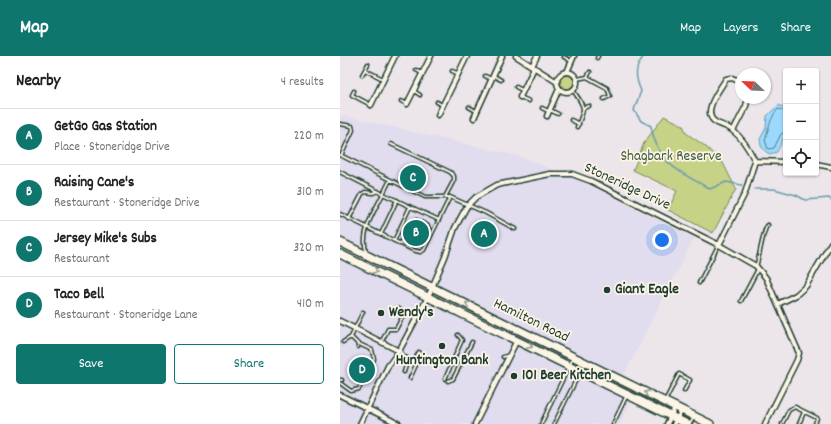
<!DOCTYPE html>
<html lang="en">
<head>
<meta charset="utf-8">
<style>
	body { margin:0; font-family:Dekko,sans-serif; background:#f2f2f2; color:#202124 }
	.controls { position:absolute; right:12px; top:12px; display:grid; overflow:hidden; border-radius:4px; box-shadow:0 1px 3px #0004 }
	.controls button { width:36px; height:36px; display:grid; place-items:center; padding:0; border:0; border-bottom:1px solid #e0e0e0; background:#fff; color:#202124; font:20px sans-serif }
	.compass { position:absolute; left:395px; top:12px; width:36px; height:36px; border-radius:50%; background:#fff; box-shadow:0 1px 3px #0004; rotate:293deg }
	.you { position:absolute; left:322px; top:184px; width:14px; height:14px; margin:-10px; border:3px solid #fff; border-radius:50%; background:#1a73e8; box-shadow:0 0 0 6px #1a73e833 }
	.badge { display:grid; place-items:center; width:26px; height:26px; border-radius:50%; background:#0f766e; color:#fff; font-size:13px; font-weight:700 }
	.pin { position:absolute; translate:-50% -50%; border:2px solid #fff; box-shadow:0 1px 4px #0006 }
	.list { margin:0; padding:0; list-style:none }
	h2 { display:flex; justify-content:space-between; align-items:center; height:52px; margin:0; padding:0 16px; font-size:17px }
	h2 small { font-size:13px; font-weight:400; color:#757577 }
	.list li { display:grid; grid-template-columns:26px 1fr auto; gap:12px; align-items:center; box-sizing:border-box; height:56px; padding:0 16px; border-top:1px solid #e0e0e0 }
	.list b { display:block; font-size:15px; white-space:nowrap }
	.list p { margin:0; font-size:13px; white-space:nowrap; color:#757577 }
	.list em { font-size:13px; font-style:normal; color:#757577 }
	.actions { display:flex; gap:8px; padding:12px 16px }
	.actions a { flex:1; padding:9px 0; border:1px solid #0f766e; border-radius:4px; text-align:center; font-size:14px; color:#0f766e }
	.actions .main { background:#0f766e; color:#fff }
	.icon { flex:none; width:22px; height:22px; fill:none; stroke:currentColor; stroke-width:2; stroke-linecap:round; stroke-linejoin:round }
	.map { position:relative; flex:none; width:491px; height:368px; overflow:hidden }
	header { display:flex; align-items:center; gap:24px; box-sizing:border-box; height:56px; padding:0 20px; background:#0f766e; color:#fff }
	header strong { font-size:19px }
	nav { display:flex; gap:22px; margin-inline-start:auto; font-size:14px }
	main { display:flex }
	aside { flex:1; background:#fff }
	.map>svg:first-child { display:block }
	.built { fill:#e1dcee }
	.green { fill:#c6d285; stroke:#72885c }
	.water { fill:#9dd9fe; stroke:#6b9bad }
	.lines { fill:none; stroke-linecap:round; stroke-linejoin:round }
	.shore { stroke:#517b85; stroke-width:1 }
	.stream { stroke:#6b9bad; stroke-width:1.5 }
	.service-casing { stroke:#1f3d34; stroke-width:5 }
	.minor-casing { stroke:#1f3d34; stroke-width:7 }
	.primary-casing { stroke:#1f3d34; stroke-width:10 }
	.service { stroke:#fcf5e5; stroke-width:2 }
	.minor { stroke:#fcf5e5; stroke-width:4 }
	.primary { stroke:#fcf5e5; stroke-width:7 }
	.oneway { stroke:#8e998c }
	.poi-dot { fill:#1f3d34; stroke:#fcf5e5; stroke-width:1.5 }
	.labels { text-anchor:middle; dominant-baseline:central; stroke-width:3.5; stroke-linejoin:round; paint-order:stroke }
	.park-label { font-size:15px; fill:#405b44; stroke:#fcf5e5 }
	.street-label { font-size:15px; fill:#1f3d34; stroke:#fcf5e5 }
	.poi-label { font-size:15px; font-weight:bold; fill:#1f3d34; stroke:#fcf5e5; text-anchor:start }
</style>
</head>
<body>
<header>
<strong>Map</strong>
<nav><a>Map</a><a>Layers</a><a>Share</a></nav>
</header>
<main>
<aside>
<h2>Nearby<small>4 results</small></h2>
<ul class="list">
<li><span class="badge">A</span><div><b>GetGo Gas Station</b><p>Place · Stoneridge Drive</p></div><em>220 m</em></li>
<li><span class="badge">B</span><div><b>Raising Cane's</b><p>Restaurant · Stoneridge Drive</p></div><em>310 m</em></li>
<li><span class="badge">C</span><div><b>Jersey Mike's Subs</b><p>Restaurant</p></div><em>320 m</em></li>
<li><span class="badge">D</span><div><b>Taco Bell</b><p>Restaurant · Stoneridge Lane</p></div><em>410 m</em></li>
</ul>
<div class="actions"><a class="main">Save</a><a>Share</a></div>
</aside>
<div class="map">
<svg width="491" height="368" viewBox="0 0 491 368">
	<rect width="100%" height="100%" fill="#ece6ea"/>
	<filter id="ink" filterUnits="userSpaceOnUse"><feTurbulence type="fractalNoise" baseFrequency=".025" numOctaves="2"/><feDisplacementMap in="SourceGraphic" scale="8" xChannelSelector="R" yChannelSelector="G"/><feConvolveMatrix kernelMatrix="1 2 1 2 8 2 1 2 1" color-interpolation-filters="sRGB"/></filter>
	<g filter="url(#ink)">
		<path class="built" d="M0,59L178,100L234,122L354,182L285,317L290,347L280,368H0Z"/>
		<path class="green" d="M220 26a7 7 0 1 1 14 0a7 7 0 1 1-14 0Z
			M324,60L343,69L346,77L365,90L383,107L396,133L373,177L328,154L337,135L293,114L304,87Z"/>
		<path class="water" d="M438,49L446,52V77L437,96L430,98L426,96L421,90L420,83L426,72L427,60Z"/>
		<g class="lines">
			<path class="shore" d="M446,55L438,53C431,60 428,74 425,84L428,93L434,92L441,78L446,76"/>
			<path class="stream" d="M304,0C294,12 295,21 301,35L294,54L301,65L311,70C318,109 339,115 370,133L386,126L402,129
				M415,133H434L456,139L465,144L489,142L491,144"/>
			<g class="service-casing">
				<path id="service" d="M224,1L231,5
					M257,2L258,0
					M25,14L43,23
					M76,14L82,17
					M112,15L117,17
					M22,19L28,8
					M145,20L151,23
					M154,20L161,24
					M247,21L267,32L270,40L264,43
					M237,23L247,21L250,16
					M176,31L182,34
					M233,34C245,52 246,51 237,71
					M14,35L12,39L31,49
					M74,35L80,39
					M180,41L189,45
					M61,45L67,48
					M97,46L102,49
					M129,51L136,55
					M202,52L208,55
					M244,52L249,50
					M210,54L218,58
					M231,64L239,68
					M0,68L12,70L13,74L1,100
					M51,88L110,116L114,120V124L105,141
					M0,99L85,141H110L146,157L175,173
					M0,116L43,138C34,156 19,177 27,198
					M50,124L43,138L99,164
					M0,158L73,194L80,196L84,194L110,141
					M9,163L22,138L25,136L33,137L38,135
					M41,178L57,144
					M54,185L70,151
					M60,188L73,165L76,164L88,170L90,180
					M416,210C420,201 423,172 428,169
					M359,227L378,190
					M401,245L418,213
					M15,272L23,256
					M42,285L48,273H56L63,260L62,256L59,253
					M3,286L11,281L15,273
					M17,287L18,291
					M60,295C67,303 68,306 64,316
					M163,301L169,299
					M67,302L76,309L70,322
					M73,307L79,296
					M105,323L122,284L118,279
					M0,324H2
					M108,325L113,323L132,286
					M0,327L11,335L19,333L34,303L32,294L17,287L11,281
					M325,345L339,318L350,324L344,335
					M201,368L233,302
					M214,368L239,318
					M273,368L286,341
					M350,368L354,361
					M442,368L449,354L455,351L477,362L475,368
					M459,368L464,356"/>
			</g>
			<g class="minor-casing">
				<path id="minor" d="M176,0L217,26
					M192,10L197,0
					M217 26a10 10 0 1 1 20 0a10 10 0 1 1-20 0Z
					M227,16L234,0
					M180,41L194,12
					M67,48L91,0
					M31,49L55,0
					M98,59L127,0
					M207,60L219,33
					M134,62L162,0
					M393,75L406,50L408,42
					M415,105L446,106
					M476,108L491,111
					M379,189L405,137L415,105C410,95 403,82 393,75C388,70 379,69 374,65C362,55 380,33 386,23L392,22L401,26
					M438,248L456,239L466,230L491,187
					M0,265L59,295
					M0,339L59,368
					M20,368L48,310L59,295L88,241L105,201L115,172L127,150L136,141L157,129L210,118H232L251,125L379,189L416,210L426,222L459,297L457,304L425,368
					M135,368L177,284
					M327,368L335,351
					M334,368L342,354"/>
			</g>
			<g class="primary-casing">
				<path id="primary" d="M0,186L370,368
					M0,198L347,368"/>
			</g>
			<use href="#service" class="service"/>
			<use href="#minor" class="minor"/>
			<use href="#primary" class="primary"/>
		</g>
		<defs><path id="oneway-chevron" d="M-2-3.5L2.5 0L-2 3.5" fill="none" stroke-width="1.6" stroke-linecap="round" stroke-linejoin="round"/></defs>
		<g class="oneway">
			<use href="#oneway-chevron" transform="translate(35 215) rotate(26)"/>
			<use href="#oneway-chevron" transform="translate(128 248) rotate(-154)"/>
			<use href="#oneway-chevron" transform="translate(190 290) rotate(27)"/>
			<use href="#oneway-chevron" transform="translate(307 337) rotate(-154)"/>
		</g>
	</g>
	<g class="poi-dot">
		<circle cx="267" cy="234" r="4"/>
		<circle cx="41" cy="257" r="4"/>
		<circle cx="102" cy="290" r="4"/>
		<circle cx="174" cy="320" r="4"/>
	</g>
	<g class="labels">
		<g class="park-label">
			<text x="331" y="101">Shagbark Reserve</text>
		</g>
		<g class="street-label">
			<text transform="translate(287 131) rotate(25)">Stoneridge Drive</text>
			<text transform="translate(191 265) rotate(26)">Hamilton Road</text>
		</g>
		<g class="poi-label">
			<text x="275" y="234">Giant Eagle</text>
			<text x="49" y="257">Wendy's</text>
			<text x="102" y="305" text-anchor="middle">Huntington Bank</text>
			<text x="182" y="320">101 Beer Kitchen</text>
		</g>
	</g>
</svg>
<div class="controls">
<button>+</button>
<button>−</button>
<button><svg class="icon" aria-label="locate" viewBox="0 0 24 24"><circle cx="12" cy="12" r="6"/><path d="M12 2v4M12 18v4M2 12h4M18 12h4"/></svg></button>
</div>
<svg class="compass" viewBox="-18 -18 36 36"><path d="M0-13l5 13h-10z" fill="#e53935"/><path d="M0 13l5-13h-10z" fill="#757577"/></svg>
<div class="you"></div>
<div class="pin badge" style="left:144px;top:178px">A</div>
<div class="pin badge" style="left:76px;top:177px">B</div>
<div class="pin badge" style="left:73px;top:122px">C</div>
<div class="pin badge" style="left:22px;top:314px">D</div>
</div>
</main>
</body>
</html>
